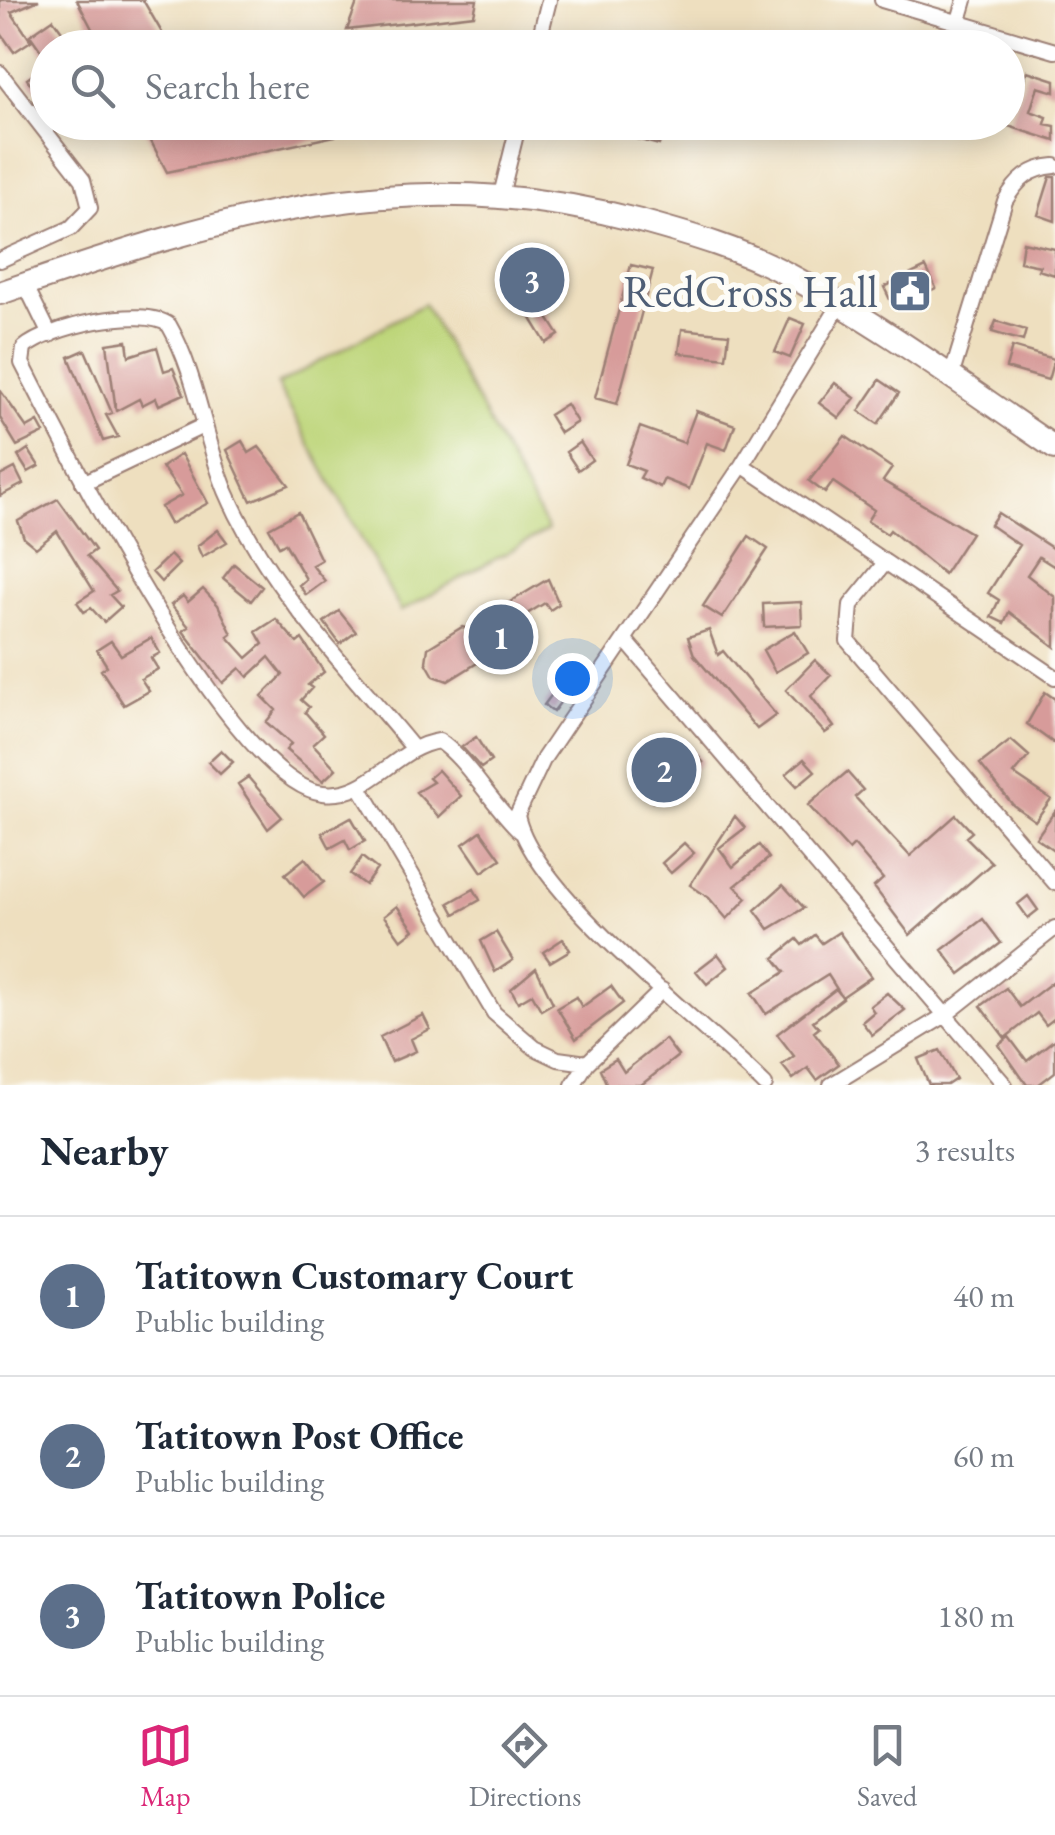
<!DOCTYPE html>
<html lang="en">
<head>
<meta charset="utf-8">
<style>
	body { margin:0; font-family:"EB Garamond",serif; background:#f6f6f7; color:#1f2937 }
	.you { position:absolute; left:572px; top:678px; width:35px; height:35px; margin:-25px; border:8px solid #fff; border-radius:50%; background:#1a73e8; box-shadow:0 0 0 15px #1a73e833 }
	.badge { display:grid; place-items:center; width:65px; height:65px; border-radius:50%; background:#db2777; color:#fff; font-size:32px; font-weight:700 }
	.pin { position:absolute; translate:-50% -50%; border:5px solid #fff; box-shadow:0 2px 10px #0006 }
	.list { margin:0; padding:0; list-style:none }
	h2 { display:flex; justify-content:space-between; align-items:center; height:130px; margin:0; padding:0 40px; font-size:42px }
	h2 small { font-size:32px; font-weight:400; color:#747a83 }
	.list li { display:grid; grid-template-columns:65px 1fr auto; gap:30px; align-items:center; box-sizing:border-box; height:160px; padding:0 40px; border-top:2px solid #e0e1e3 }
	.list b { display:block; font-size:38px; white-space:nowrap }
	.list p { margin:0; font-size:32px; white-space:nowrap; color:#747a83 }
	.list em { font-size:32px; font-style:normal; color:#747a83 }
	.icon { flex:none; width:55px; height:55px; fill:none; stroke:currentColor; stroke-width:2; stroke-linecap:round; stroke-linejoin:round }
	.map { position:relative; flex:none; width:1055px; height:1085px; overflow:hidden }
	.search { position:absolute; background:#fff; box-shadow:0 5px 25px #0003; left:30px; right:30px; top:30px; height:110px; display:flex; align-items:center; gap:25px; box-sizing:border-box; padding:0 35px; border-radius:55px; color:#747a83; font-size:38px }
	.sheet { height:610px; background:#fff }
	nav { display:flex; justify-content:space-around; align-items:center; box-sizing:border-box; height:140px; border-top:2px solid #e0e1e3; background:#fff; font-size:28px; color:#747a83 }
	nav a { display:grid; justify-items:center; gap:5px }
	nav .on { color:#db2777 }
	.map>svg:first-child { display:block }
	.green { fill:#bdd579; stroke:#847a52; stroke-width:2.5 }
	.building { fill:#d79b9a }
	.lines { fill:none; stroke-linecap:round; stroke-linejoin:round }
	.minor-casing { stroke:#9c7f75; stroke-width:18 }
	.trunk-casing { stroke:#9c7f75; stroke-width:26 }
	.minor { stroke:#fff; stroke-width:14 }
	.trunk { stroke:#fff; stroke-width:22 }
	.labels { text-anchor:middle; dominant-baseline:central; stroke-width:10; stroke-linejoin:round; paint-order:stroke }
	.service-label { font-size:45px; fill:#4e5e75; stroke:#fdfcf7; text-anchor:end }
</style>
</head>
<body>
<div class="map">
<svg width="1055" height="1085" viewBox="0 0 1055 1085">
	<rect width="100%" height="100%" fill="#fdfcf7"/>
	<filter id="ink" filterUnits="userSpaceOnUse"><feTurbulence type="fractalNoise" baseFrequency=".01" numOctaves="2"/><feDisplacementMap in="SourceGraphic" scale="20" xChannelSelector="R" yChannelSelector="G"/><feConvolveMatrix kernelMatrix="1 2 1 2 8 2 1 2 1" color-interpolation-filters="sRGB"/></filter>
	<filter id="wash" filterUnits="userSpaceOnUse"><feTurbulence type="fractalNoise" baseFrequency=".0048" numOctaves="4" result="noise"/><feDisplacementMap in="SourceGraphic" scale="40" xChannelSelector="R" yChannelSelector="G"/><feGaussianBlur stdDeviation="2.25" result="paint"/><feColorMatrix in="noise" values="0 0 0 0 0 0 0 0 0 0 0 0 0 0 0 0 0 1.4 0 .05"/><feComposite in="paint" operator="in"/></filter>
	<g filter="url(#wash)">
		<rect width="100%" height="100%" fill="#eedfbf"/>
		<path class="green" d="M424,304L548,530L401,611L277,385Z"/>
		<g id="blocks">
			<path class="building" d="M0,0H39L11,12L31,41L14,52L0,32Z
				M77,0H143L171,48H102Z
				M358,0H477L474,15L347,30Z
				M53,19L74,48H48V61L30,35Z
				M48,63V81L35,90L27,79Z
				M1027,71L1055,80V92L1038,87L1030,111L1047,117L1045,124L1055,126V141L1008,126Z
				M141,122H333L335,136L167,172Z
				M637,122H666L659,145L633,138Z
				M1050,177H1055V221L1038,215Z
				M1023,242L1055,249V275L1038,270L1040,266L1020,262Z
				M553,254L562,269L529,288L559,335L546,343L508,281Z
				M631,265L653,270L617,404L595,398Z
				M926,267L936,288L894,308L884,287Z
				M790,318L805,324L790,358L775,352Z
				M996,321L1026,330L1023,341L992,332Z
				M682,329L729,334L726,358L679,353Z
				M127,341L129,356L157,347L164,371L173,368L184,394L159,405L156,398L142,405L139,399L116,411L107,344Z
				M1012,347L1054,359L1048,380L1006,368Z
				M85,350L112,413L106,415L118,437L103,441L69,357Z
				M880,380L899,393L878,424L859,411Z
				M835,383L855,398L839,418L819,403Z
				M0,390L27,428L38,422L44,433L17,446L0,418Z
				M566,404L577,422L560,433L549,415Z
				M696,411L735,425L726,450L707,443L689,489L664,479L660,487L640,478L644,471L626,464L640,427L684,443Z
				M845,436L892,468L883,481L971,533L944,574L890,530L887,534L867,521L874,510L833,482L825,493L809,481Z
				M242,441L249,453L259,447L289,485L251,501L227,450Z
				M580,442L592,460L578,470L566,452Z
				M28,449L39,466L28,472L18,456Z
				M181,454L208,503L170,524L161,507L182,495L162,467Z
				M15,468L23,484L0,496V476Z
				M58,499L95,550L87,556L117,591L110,595L121,607L104,622L91,608L84,612L77,602L94,591L57,531L36,548L24,538L18,521Z
				M298,512L321,560L312,565L325,581L306,595L299,585L306,579L285,543L279,546L269,528Z
				M998,513L1055,550V567L1039,557L1027,575L1055,597V647L1009,612L1004,623L991,617L999,600L988,593L1019,545L990,525Z
				M218,530L227,542L202,557L197,546Z
				M749,536L768,549L722,618L703,606Z
				M170,555L179,564L161,582L152,572Z
				M234,564L262,587L251,601L223,578Z
				M548,579L559,604L550,610L545,603L512,623L502,607Z
				M203,589L218,605L232,634L228,637L247,658L263,644L256,632L276,619L297,643L302,639L324,672L308,685L312,688L301,700L309,707L305,712L324,734L313,744L336,769L323,781L286,750L291,744L266,722L276,710L262,696L283,675L269,657L248,677L240,668L223,683L183,631L189,627L171,605L183,596L188,602Z
				M801,602L802,625L764,627L763,604Z
				M339,611L356,632L340,644L324,622Z
				M462,627L477,631L485,644L482,660L448,681L434,676L426,662L428,648Z
				M709,630L718,655L723,651L776,715L757,729L694,655L688,637Z
				M795,631L808,653L775,672L763,650Z
				M151,638L160,653L151,658L158,669L141,679L149,691L124,705L101,670L107,666L97,650L111,641L121,655Z
				M815,660L831,675L811,696L834,727L825,733L786,690Z
				M577,661L586,668L553,712L544,705Z
				M1045,692L1055,699V744L1027,724Z
				M476,737L491,761L481,768L462,747Z
				M682,738L703,762L653,802L631,776L640,769L634,762L660,740L668,750Z
				M1011,740L1029,756L1014,774L1051,799L1035,821L1013,805L980,764Z
				M221,750L233,762L220,774L208,762Z
				M804,759L815,771L797,786L786,774Z
				M438,770L461,796L439,817L416,792L433,782L429,778Z
				M847,772L863,790L855,797L910,856L956,815L972,832L966,837L992,863L910,935L874,887L883,879L854,845L849,850L808,805Z
				M248,777L282,817L268,829L238,784Z
				M1055,811V851L1036,838Z
				M735,816L745,828L719,848L733,867L759,845L769,858L735,886L747,898L727,919L709,898L690,885Z
				M351,817L365,841L350,850L345,840L330,848L322,833Z
				M481,831L501,859L482,872L463,844Z
				M684,843L694,853L671,873L662,863Z
				M362,857L377,869L365,885L350,874Z
				M305,858L324,882L304,897L285,874Z
				M783,885L804,908L769,929L755,910Z
				M474,889L480,900L455,914L449,903Z
				M1028,896L1038,910L1028,918L1018,904Z
				M397,906L414,930L401,940L384,916Z
				M983,919L1001,943L960,974L942,950Z
				M496,932L513,960L495,972L481,941Z
				M839,932L871,977L842,997L828,975L766,1014L752,993L785,972L774,958L797,939L802,945L815,935L822,943Z
				M563,939L570,950L550,962L543,952Z
				M718,954L728,967L707,984L696,971Z
				M536,968L553,1003L541,1010L532,994L518,1002L511,989Z
				M1055,980V1018L1046,1025L1037,1013L1005,1038L981,1006L1006,988L1020,1007Z
				M611,986L623,1003L576,1039L557,1008L576,997L582,1007Z
				M836,989L843,998L813,1021L819,1028L814,1032L839,1064L817,1080L808,1068L793,1079L782,1065L794,1056L777,1034Z
				M887,993L905,1010L872,1035L862,1022L874,1012L870,1006Z
				M423,1015L430,1029L411,1039L416,1051L391,1062L380,1037Z
				M1009,1037L1027,1061L1055,1039V1072L1038,1085H1027L999,1045Z
				M665,1039L678,1056L641,1085H607L600,1069L616,1059L624,1072Z
				M940,1050L956,1079L947,1085H929L918,1059Z"/>
		</g>
	</g>
	<g filter="url(#ink)">
		<use href="#blocks" fill-opacity="0" stroke="#9c7f75" stroke-width="2.5"/>
		<g class="lines">
			<g class="minor-casing">
				<path id="minor" d="M882,0L1055,51
					M958,24L965,0
					M537,48L549,0
					M0,73L83,180L90,208L71,228L0,260
					M501,195L519,122
					M25,284L50,335
					M951,377L1005,201C1017,180 1030,168 1055,166
					M742,465L1055,677
					M83,483L203,426
					M885,563L851,605L848,641L1055,883
					M626,641L1005,1085
					M414,749C348,668 268,589 226,491C204,438 197,374 169,325C143,305 48,327 24,348L22,363C65,446 231,783 323,793C370,799 395,747 439,741C465,757 493,806 520,831
					M360,787L494,1013L535,1048L558,1059L587,1063
					M573,1085L587,1063L662,990
					M765,1085C705,1024 532,893 517,815L544,758L742,465L839,306
					M831,1085L944,1016L1055,928"/>
			</g>
			<g class="trunk-casing">
				<path id="trunk" d="M0,293C223,216 404,159 640,221C691,235 743,250 789,275C882,325 968,389 1055,448"/>
			</g>
			<use href="#minor" class="minor"/>
			<use href="#trunk" class="trunk"/>
		</g>
	</g>
	<defs>
		<g id="civic-square" transform="scale(2.25)"><rect x="-9" y="-9" width="18" height="18" rx="4" fill="#5c6f8a" stroke="#fdfcf7"/><path d="M-.6-6.5H3V-4.5H.6V-3L4-1V1h2V6H-6V1h2V-1L-.6-3ZM-1.2 2.5V6h2.4V2.5Z" fill="#fff"/></g>
	</defs>
	<g fill-rule="evenodd">
		<use href="#civic-square" x="910" y="291"/>
	</g>
	<g class="labels">
		<g class="service-label">
			<text x="878" y="291">RedCross Hall</text>
		</g>
	</g>
</svg>
<div class="you"></div>
<div class="pin badge" style="left:501px;top:637px;background:#5c6f8a">1</div>
<div class="pin badge" style="left:664px;top:770px;background:#5c6f8a">2</div>
<div class="pin badge" style="left:532px;top:280px;background:#5c6f8a">3</div>
<div class="search"><svg class="icon" aria-label="search" viewBox="0 0 24 24"><circle cx="10" cy="10" r="6"/><path d="M15 15l6 6"/></svg>Search here</div>
</div>
<section class="sheet">
<h2>Nearby<small>3 results</small></h2>
<ul class="list">
<li><span class="badge" style="background:#5c6f8a">1</span><div><b>Tatitown Customary Court</b><p>Public building</p></div><em>40 m</em></li>
<li><span class="badge" style="background:#5c6f8a">2</span><div><b>Tatitown Post Office</b><p>Public building</p></div><em>60 m</em></li>
<li><span class="badge" style="background:#5c6f8a">3</span><div><b>Tatitown Police</b><p>Public building</p></div><em>180 m</em></li>
</ul>
</section>
<nav>
<a class="on"><svg class="icon" aria-label="map" viewBox="0 0 24 24"><path d="M3 6l6-2 6 2 6-2v14l-6 2-6-2-6 2zM9 4v14M15 6v14"/></svg>Map</a>
<a><svg class="icon" aria-label="directions" viewBox="0 0 24 24"><path d="M12 3l9 9-9 9-9-9zM9 14v-3h6M13 9l2 2-2 2"/></svg>Directions</a>
<a><svg class="icon" aria-label="saved" viewBox="0 0 24 24"><path d="M7 4h10v16l-5-4-5 4z"/></svg>Saved</a>
</nav>
</body>
</html>
